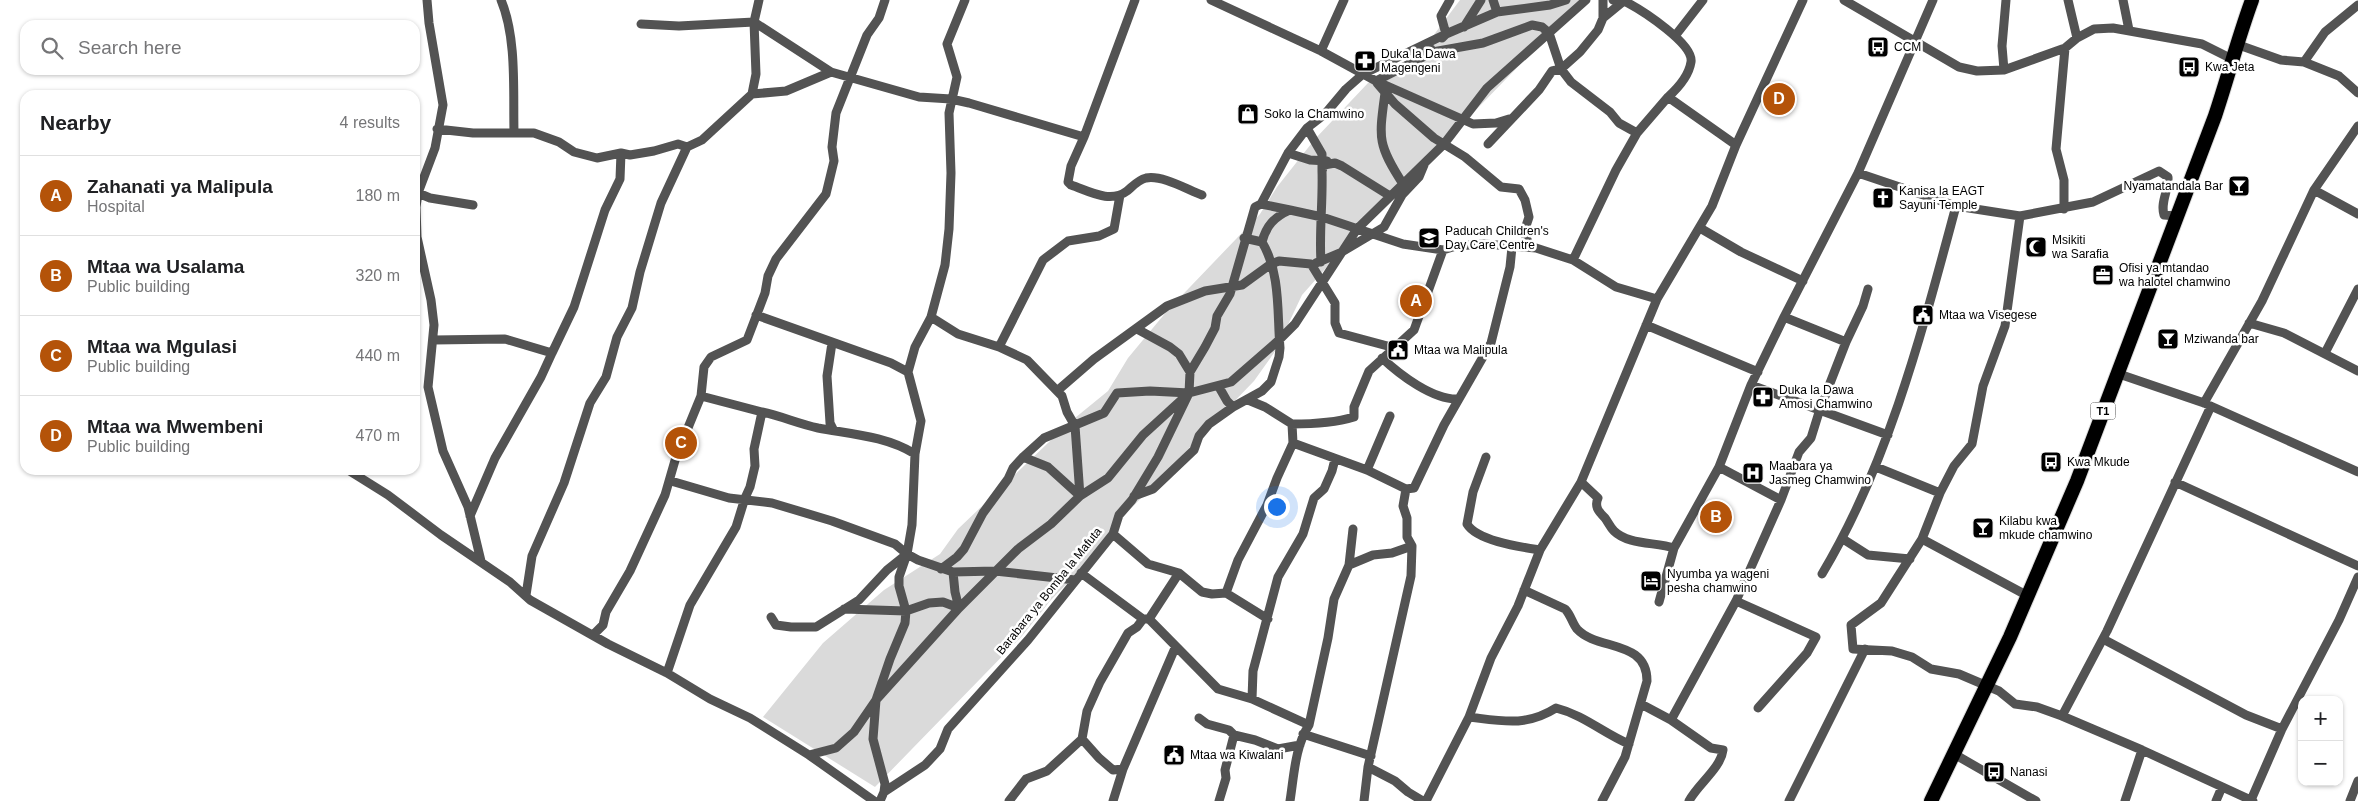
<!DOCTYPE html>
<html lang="en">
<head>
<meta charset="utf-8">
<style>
	body { margin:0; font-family:Arial,sans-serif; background:#f6f6f6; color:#202124 }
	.controls { position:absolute; right:15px; bottom:15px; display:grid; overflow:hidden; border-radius:10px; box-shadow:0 1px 4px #0004 }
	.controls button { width:45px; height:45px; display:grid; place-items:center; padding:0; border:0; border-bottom:1px solid #e0e0e0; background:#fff; color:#202124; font:25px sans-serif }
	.you { position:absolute; left:1276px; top:506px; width:18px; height:18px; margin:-12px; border:4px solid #fff; border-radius:50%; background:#1a73e8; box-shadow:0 0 0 8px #1a73e833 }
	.badge { display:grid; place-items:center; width:32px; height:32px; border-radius:50%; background:#b45309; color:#fff; font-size:16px; font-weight:700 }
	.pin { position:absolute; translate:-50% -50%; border:2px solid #fff; box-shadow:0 1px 5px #0006 }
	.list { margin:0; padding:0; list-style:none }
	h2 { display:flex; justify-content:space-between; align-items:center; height:65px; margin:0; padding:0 20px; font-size:21px }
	h2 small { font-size:16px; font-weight:400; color:#757577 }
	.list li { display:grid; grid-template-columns:32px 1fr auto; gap:15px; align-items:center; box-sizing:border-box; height:80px; padding:0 20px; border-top:1px solid #e0e0e0 }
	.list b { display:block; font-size:19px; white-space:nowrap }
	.list p { margin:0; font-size:16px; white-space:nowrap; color:#757577 }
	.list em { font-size:16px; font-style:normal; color:#757577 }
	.icon { flex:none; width:28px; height:28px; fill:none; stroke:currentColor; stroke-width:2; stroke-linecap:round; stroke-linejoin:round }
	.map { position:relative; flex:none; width:2358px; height:801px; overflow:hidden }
	.search { position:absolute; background:#fff; box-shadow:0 1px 4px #0004; left:20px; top:20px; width:400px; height:55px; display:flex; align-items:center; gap:12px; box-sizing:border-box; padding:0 18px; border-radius:15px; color:#757577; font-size:19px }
	.panel { position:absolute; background:#fff; box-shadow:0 1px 4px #0004; left:20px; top:90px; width:400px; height:385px; border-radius:15px }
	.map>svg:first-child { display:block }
	.green { fill:#dadada }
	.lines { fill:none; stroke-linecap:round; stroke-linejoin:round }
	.trunk-casing { stroke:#dbdbdb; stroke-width:16 }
	.minor { stroke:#535353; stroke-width:9 }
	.trunk { stroke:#000; stroke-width:14 }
	.labels { text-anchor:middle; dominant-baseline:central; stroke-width:5; stroke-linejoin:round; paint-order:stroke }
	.shield { fill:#fff; stroke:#4c4c4c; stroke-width:1 }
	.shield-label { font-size:11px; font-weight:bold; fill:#000 }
	.poi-label { font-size:12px; fill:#000; stroke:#fff; text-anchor:start }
	.street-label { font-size:12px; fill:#000; stroke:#fff }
</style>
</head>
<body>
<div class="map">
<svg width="2358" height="801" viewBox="0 0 2358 801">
	<rect width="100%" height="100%" fill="#fff"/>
	<path class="green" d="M1460,0H1583L1365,224L1302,295L1276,350L1254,381L1117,523L1084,566L1050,601L1022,636L875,787L763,717L823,643L884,590L940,554L958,529L1070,422L1108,391L1128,358L1167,311L1260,214L1277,187L1315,139L1368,83L1421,52Z"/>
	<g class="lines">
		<g class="trunk-casing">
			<path id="trunk" d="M1931,801L2010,637L2077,481L2215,116C2228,77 2238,38 2252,0"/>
		</g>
		<path class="minor" d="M427,0L429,23L443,105L435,148L418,193L416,207L417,237L431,300L434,325L428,387L443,451L468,507L481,561
			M501,0C517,38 513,91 514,132
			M1135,0L1084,137L1071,166L1068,182L1071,185C1089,191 1110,204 1127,191C1133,186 1138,180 1146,178C1163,175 1186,189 1202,195
			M1211,0L1321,51L1376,81L1473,124L1496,123L1509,119
			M1493,0L1497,12
			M1603,0V18
			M1613,0C1618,1 1624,1 1628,3C1643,11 1694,44 1691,62C1689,75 1678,88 1668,97L1736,145
			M1844,0L1959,67L1977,71L2004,70L2065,48L2077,38L2094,29L2113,28L2202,44L2234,60
			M2068,0L2077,38
			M2123,0L2129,30
			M641,24L679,26L754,22L831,72L919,97L951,99L969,103L1084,137
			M1464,27L1481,0
			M1675,36L1703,0
			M1442,38L1446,34L1497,12L1550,5L1566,0
			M2236,44L2281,60L2304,62L2339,76L2358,93
			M1321,51L1344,0
			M1427,53L1483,43L1532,25L1542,27L1549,33L1561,69L1571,82L1610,112L1619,123L1637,133
			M2304,62L2325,32L2358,5
			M2004,70L2002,46L2006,0
			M1376,81L1423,57L1431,49
			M1377,83L1395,104L1434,138L1465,157L1501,187L1519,189L1525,200L1529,217L1524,232L1530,247
			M1385,93C1379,138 1377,144 1403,184
			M752,94L786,91L831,72
			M1307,128L1322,154V171
			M437,129L473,133H534L559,142L574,152L597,158L621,153L630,155L654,151L678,144L687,147L702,140L752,94L756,74L754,22L759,0
			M1488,144L1539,90L1552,71L1561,69L1580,52L1598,30L1603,18L1625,0
			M1288,153L1310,160L1327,161
			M1858,173L1956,206L2020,216L2093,202L2159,171L2168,177C2169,190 2160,202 2164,215L2177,216
			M2314,190L2358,214
			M418,193L430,198L473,205
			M1261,204L1288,153L1307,128L1325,114L1346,89L1363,74L1446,34L1441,16L1450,0
			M2064,209V180L2056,149L2065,48
			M2020,216L2005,326L1983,386L1972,444L1954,466L1940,493L1922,539L1881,603L1851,625L1853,649L1892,651L1912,657L1931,669L1959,674L1999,691L2015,704L2037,707L2062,716L2142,750L2253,801
			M1700,228L1741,252L1803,281
			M1262,242C1266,226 1274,217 1290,210
			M1573,260L1616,170L1637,133L1668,97
			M1321,262C1319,232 1323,202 1322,171L1324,165L1335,163L1342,166L1390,196
			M1316,263L1340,253L1384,227L1402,195L1419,177L1424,165
			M756,315L891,363L908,372
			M931,317L958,334L999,347L1027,360L1062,396L1067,412L1075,426L1080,496
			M1784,317L1846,342
			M2249,323L2284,333L2358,371
			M1646,325L1758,372
			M1137,329L1170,347L1179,354L1190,372
			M434,340L505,339L552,353L541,377L495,458L470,516
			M832,343L827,376L830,423L833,429
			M999,347L1043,260L1068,241L1099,236L1114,229L1120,195
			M552,353L574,307L605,210L620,179L621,153
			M2325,353L2358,289
			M1382,358C1400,375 1433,400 1458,399
			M2119,374L2204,403L2358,472
			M1751,385L1888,435
			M1219,387L1227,401L1233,407
			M1057,391L1094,359L1167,306L1205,291L1242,285L1271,264L1279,261L1311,264L1335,303V323L1339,333L1395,348
			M701,396L762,412
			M1248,400L1265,407L1292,424L1293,443L1367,470L1406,489L1403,506L1407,518V537L1412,546L1411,576L1368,767L1364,801
			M2204,403L2262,301L2314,190L2358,126
			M1292,424C1314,424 1334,423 1354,417V407L1369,371L1414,330L1443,250
			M1023,457L1048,467L1080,496
			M1486,457L1473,492L1467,524C1477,541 1521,547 1540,550
			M1719,467L1781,500
			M1876,467L1940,493
			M348,470L388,495L441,535L510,582L530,600L608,644L667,673L710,699L750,718L809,755L874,801
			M1367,470L1390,416
			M671,481L729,498L772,503L832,521L895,544L907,554L918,560L953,572L995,571L1075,580
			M1581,482L1598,498C1594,507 1599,512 1605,518C1608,522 1610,527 1614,531C1628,545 1656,542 1674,548
			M2175,482L2358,566
			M1406,489L1414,488L1444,425L1491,343L1510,267L1512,247
			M1134,496L1153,489L1194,450L1199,436L1209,424L1233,407L1262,391L1271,382L1279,357L1280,348C1277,313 1281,274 1262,242L1244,238
			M1113,534L1148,564L1179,573L1202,592L1212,594L1226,593L1268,619
			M1843,539L1868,555L1910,559
			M1922,539L2028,596
			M1349,565L1353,529
			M941,569L957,557L964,549L983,513L1008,479L1013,468L1023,457L1044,438L1104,413L1117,393L1150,391L1189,393
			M953,572L955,592L959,608
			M1081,573L1143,619H1149L1218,689L1252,699L1309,725
			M1822,574C1889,462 1922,332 1956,206
			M1524,590L1565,609C1571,615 1572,623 1577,629C1597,651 1647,639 1647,681L1625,757L1602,801
			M1226,593L1238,560L1267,505L1277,478L1293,443
			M526,595L532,556L564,483L590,403L606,377L617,337L632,308L640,272L661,203L687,147
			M1736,601L1816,637L1807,653L1758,708
			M1659,602L1674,548L1719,467L1751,385L1784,317L1858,173L1933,0
			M844,609L906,611L929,603L943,602L959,608
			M771,617L776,625L791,627H816L859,600L887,570L907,554
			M1149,619L1179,573
			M593,635L603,625L606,612L630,571L665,495L676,457L701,396L704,367L711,357L747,340L765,293L768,276L776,259L826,194L834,161L832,147L836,113L867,35L879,18L885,0
			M2103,639L2246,715L2282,729
			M667,673L690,605L736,527L745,498L750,487L755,466L754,449L762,412C781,416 799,424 818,428C850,434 886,436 915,454
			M1252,699L1253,671L1278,577L1303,534L1314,498L1324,489L1332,471L1335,459
			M1641,704L1671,720L1711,748L1723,750C1721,768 1697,785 1689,801
			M2062,716L2107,631L2211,406
			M1469,717C1502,721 1526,727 1556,708C1584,715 1603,733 1629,744
			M1199,718L1207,724L1229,730L1234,735L1255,740L1278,749L1300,745
			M1671,720L1736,601L1781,500L1799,452L1811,438L1820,409L1846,342L1863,306L1868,289
			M1303,734L1371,756
			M1082,739L1099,758L1113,770L1123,769
			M1954,754L2036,801
			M809,755L836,748L854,732L876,700L890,659L905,623L906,611L899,586V577L907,554L912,525L915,454L921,421L908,372L915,347L931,317L945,265L949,229L951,173L949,113L957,77L947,44L965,0
			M1368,767L1395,781L1408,792L1423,801
			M884,792L885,784L873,739L876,700L959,608L1018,549L1051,524L1080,496L1108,478L1143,435L1189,393L1190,372L1205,347L1215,328L1217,316L1230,294L1255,207L1261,204L1290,210L1322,217L1403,244L1443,250L1456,246L1484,244L1536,248L1573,260L1616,287L1657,299
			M2251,800L2282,729L2339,620L2358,577
			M880,801L884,792L925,765L940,749L948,729L1028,640L1113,534L1119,515L1132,500L1158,457L1189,393L1231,382L1279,340L1295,324L1357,229L1444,144L1487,88L1586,0
			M1009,801L1026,779L1047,771L1082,739L1087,711L1100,682L1128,633L1137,627L1143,619
			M1113,801L1123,769L1175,648
			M1219,801L1226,778L1225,770L1234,735
			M1290,801C1294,776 1295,746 1309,725L1328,638L1334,599L1349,565L1373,555L1392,553L1412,546
			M1426,801L1469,717L1491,658L1518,606L1540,550L1581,482L1657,299L1712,206L1736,145L1803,0
			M1789,801L1865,649
			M2125,801L2142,750
			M2216,801L2222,787
			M2350,801L2358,781"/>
		<use href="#trunk" class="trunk"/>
	</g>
	<defs>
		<g id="bus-square" transform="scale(1.125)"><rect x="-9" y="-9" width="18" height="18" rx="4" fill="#000" stroke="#fff"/><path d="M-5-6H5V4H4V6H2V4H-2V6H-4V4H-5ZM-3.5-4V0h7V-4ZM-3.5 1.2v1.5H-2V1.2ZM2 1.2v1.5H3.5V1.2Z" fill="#fff"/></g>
		<g id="pharmacy-square" transform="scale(1.125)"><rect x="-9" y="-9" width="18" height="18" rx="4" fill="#000" stroke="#fff"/><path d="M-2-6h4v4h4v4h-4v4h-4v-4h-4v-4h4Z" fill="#fff"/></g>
		<g id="shop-square" transform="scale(1.125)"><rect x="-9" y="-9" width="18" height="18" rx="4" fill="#000" stroke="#fff"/><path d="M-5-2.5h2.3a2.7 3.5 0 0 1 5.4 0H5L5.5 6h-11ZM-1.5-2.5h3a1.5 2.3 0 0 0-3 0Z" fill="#fff"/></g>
		<g id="bar-square" transform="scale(1.125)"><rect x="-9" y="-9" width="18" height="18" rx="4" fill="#000" stroke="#fff"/><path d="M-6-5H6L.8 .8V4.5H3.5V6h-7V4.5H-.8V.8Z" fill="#fff"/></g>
		<g id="church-square" transform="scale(1.125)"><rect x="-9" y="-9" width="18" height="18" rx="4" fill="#000" stroke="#fff"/><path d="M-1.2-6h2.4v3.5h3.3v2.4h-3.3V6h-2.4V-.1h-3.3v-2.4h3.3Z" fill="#fff"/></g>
		<g id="school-square" transform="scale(1.125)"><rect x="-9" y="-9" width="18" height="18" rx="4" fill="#000" stroke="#fff"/><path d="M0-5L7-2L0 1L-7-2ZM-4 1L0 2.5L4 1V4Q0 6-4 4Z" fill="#fff"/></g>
		<g id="mosque-square" transform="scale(1.125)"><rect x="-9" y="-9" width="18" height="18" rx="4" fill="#000" stroke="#fff"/><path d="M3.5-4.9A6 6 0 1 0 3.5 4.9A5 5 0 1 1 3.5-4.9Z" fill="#fff"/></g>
		<g id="office-square" transform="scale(1.125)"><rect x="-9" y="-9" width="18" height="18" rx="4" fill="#000" stroke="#fff"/><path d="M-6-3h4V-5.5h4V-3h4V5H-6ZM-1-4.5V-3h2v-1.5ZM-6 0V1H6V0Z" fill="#fff"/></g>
		<g id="civic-square" transform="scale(1.125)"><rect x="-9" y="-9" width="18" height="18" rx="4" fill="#000" stroke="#fff"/><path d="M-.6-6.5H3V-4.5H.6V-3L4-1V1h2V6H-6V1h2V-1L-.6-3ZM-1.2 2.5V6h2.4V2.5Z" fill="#fff"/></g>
		<g id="hospital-square" transform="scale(1.125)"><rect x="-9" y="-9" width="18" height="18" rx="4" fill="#000" stroke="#fff"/><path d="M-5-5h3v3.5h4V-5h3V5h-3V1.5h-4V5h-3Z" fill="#fff"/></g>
		<g id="hotel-square" transform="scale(1.125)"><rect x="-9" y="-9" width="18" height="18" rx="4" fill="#000" stroke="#fff"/><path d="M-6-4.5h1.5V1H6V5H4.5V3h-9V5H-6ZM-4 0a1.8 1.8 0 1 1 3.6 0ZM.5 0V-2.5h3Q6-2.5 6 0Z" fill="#fff"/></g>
	</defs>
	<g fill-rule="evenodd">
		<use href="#bus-square" x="1878" y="47"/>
		<use href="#pharmacy-square" x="1365" y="61"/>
		<use href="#bus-square" x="2189" y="67"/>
		<use href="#shop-square" x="1248" y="114"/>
		<use href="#bar-square" x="2239" y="186"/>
		<use href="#church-square" x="1883" y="198"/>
		<use href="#school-square" x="1429" y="238"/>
		<use href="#mosque-square" x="2036" y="247"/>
		<use href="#office-square" x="2103" y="275"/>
		<use href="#civic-square" x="1923" y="315"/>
		<use href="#bar-square" x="2168" y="339"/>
		<use href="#civic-square" x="1398" y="350"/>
		<use href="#pharmacy-square" x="1763" y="397"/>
		<use href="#bus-square" x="2051" y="462"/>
		<use href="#hospital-square" x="1753" y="473"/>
		<use href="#bar-square" x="1983" y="528"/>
		<use href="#hotel-square" x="1651" y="581"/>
		<use href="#civic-square" x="1174" y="755"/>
		<use href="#bus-square" x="1994" y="772"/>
	</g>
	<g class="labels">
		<rect class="shield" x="2090.5" y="402.5" width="25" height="17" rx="4"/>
		<g class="shield-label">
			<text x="2103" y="411">T1</text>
		</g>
		<g class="poi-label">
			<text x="1894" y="47">CCM</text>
			<text x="1381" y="54">Duka la Dawa<tspan x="1381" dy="14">Magengeni</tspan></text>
			<text x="2205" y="67">Kwa Jeta</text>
			<text x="1264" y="114">Soko la Chamwino</text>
			<text x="2223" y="186" text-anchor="end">Nyamatandala Bar</text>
			<text x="1899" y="191">Kanisa la EAGT<tspan x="1899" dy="14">Sayuni Temple</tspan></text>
			<text x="1445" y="231">Paducah Children's<tspan x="1445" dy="14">Day Care Centre</tspan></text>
			<text x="2052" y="240">Msikiti<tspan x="2052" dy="14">wa Sarafia</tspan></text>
			<text x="2119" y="268">Ofisi ya mtandao<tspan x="2119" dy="14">wa halotel chamwino</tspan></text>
			<text x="1939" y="315">Mtaa wa Visegese</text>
			<text x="2184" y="339">Mziwanda bar</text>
			<text x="1414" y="350">Mtaa wa Malipula</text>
			<text x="1779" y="390">Duka la Dawa<tspan x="1779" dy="14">Amosi Chamwino</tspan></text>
			<text x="2067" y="462">Kwa Mkude</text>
			<text x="1769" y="466">Maabara ya<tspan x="1769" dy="14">Jasmeg Chamwino</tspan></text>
			<text x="1999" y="521">Kilabu kwa<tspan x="1999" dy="14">mkude chamwino</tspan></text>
			<text x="1667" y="574">Nyumba ya wageni<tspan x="1667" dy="14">pesha chamwino</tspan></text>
			<text x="1190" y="755">Mtaa wa Kiwalani</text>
			<text x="2010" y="772">Nanasi</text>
		</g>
		<g class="street-label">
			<text transform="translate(1049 591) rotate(-51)">Barabara ya Bomba la Mafuta</text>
		</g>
	</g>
</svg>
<div class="controls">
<button>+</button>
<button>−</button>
</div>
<div class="you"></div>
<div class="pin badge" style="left:1416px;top:301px">A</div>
<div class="pin badge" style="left:1716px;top:517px">B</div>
<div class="pin badge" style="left:681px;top:443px">C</div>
<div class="pin badge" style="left:1779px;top:99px">D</div>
<div class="search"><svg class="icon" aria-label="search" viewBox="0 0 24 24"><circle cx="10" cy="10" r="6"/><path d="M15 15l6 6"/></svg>Search here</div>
<section class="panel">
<h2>Nearby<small>4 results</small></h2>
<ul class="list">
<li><span class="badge">A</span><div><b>Zahanati ya Malipula</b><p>Hospital</p></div><em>180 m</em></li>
<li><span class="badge">B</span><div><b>Mtaa wa Usalama</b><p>Public building</p></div><em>320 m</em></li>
<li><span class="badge">C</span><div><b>Mtaa wa Mgulasi</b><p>Public building</p></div><em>440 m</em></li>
<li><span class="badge">D</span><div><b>Mtaa wa Mwembeni</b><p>Public building</p></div><em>470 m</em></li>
</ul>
</section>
</div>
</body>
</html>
